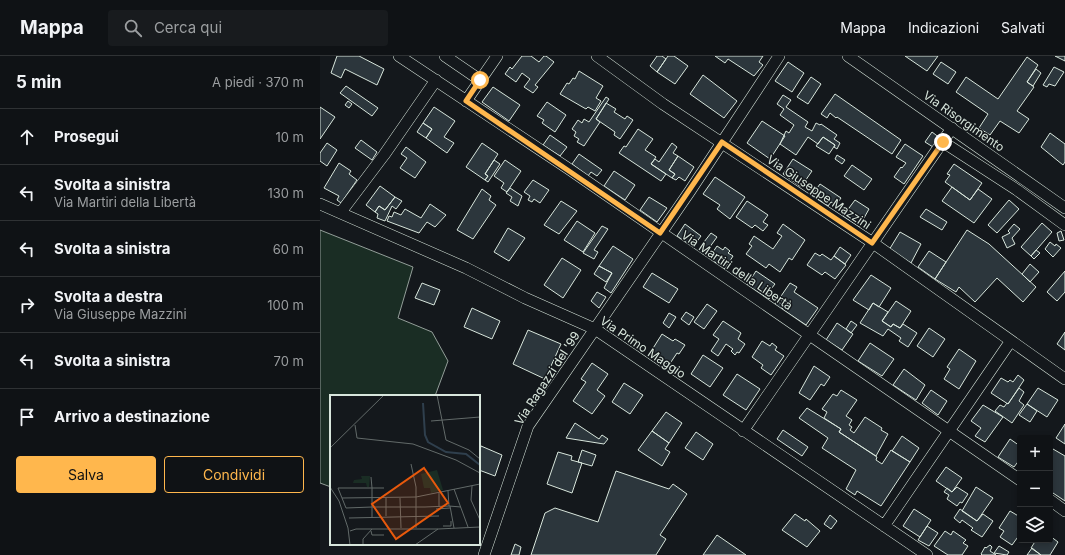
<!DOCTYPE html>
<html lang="it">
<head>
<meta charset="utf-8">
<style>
	body { margin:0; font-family:Inter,sans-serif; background:#181b1e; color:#f1f3f6 }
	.controls { position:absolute; right:12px; bottom:12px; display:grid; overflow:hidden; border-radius:4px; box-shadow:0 2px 6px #0003 }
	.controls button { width:36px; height:36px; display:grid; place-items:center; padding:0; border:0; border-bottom:1px solid #2f3234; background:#0f1215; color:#f1f3f6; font:20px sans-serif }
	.stop { position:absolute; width:12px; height:12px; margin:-9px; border:3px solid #ffb74d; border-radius:50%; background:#fff }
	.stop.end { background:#ffb74d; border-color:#fff; box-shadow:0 1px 4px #0008 }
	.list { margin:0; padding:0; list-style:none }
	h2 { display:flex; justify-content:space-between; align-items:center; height:52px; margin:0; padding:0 16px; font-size:17px }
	h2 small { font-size:13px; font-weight:400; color:#9b9ea0 }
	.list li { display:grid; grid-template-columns:26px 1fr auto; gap:12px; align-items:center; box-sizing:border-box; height:56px; padding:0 16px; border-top:1px solid #2f3234 }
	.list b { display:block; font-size:15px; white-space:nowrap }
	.list p { margin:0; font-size:13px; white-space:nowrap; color:#9b9ea0 }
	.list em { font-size:13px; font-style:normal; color:#9b9ea0 }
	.actions { display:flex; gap:8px; padding:12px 16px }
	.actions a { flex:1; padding:9px 0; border:1px solid #ffb74d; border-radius:4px; text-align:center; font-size:14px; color:#ffb74d }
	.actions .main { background:#ffb74d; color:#111 }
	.icon { flex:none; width:22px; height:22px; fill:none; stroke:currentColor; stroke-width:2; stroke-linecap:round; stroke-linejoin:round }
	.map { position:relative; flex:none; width:745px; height:499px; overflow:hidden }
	header { display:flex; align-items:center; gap:24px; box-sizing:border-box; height:56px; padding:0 20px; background:#0f1215; border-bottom:1px solid #2f3234 }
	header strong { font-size:19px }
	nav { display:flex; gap:22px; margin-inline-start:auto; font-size:14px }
	.search { width:280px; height:36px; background:#181b1e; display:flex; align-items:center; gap:10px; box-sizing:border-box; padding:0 14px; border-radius:4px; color:#9b9ea0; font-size:15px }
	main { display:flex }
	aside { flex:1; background:#0f1215 }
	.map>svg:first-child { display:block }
	.green { fill:#1a2d24; stroke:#939e99 }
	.building { fill:#2c363c; stroke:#d8e6dc }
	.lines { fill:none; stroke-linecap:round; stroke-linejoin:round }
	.street-casing { stroke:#d8e6dc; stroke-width:12 }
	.street { stroke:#14181c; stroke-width:11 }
	.route { stroke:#ffb74d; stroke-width:5 }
	.labels { text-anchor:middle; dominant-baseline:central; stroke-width:3; stroke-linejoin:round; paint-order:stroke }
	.street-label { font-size:12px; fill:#d8e6dc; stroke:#14181c }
	.inset-river { fill:none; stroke:#2f3f4d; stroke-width:2 }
	.inset-road { fill:none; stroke:#626a69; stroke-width:1 }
	.view { fill:#e8590c; fill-opacity:0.15; stroke:#e8590c; stroke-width:2 }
	.inset-edge { fill:none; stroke:#d8e6dc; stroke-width:2 }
</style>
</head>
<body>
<header>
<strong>Mappa</strong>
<div class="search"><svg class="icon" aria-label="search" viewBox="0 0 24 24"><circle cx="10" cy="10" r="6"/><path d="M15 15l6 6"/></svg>Cerca qui</div>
<nav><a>Mappa</a><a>Indicazioni</a><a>Salvati</a></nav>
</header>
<main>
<aside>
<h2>5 min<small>A piedi · 370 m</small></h2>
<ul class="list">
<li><svg class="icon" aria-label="ahead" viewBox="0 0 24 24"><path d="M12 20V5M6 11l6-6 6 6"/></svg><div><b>Prosegui</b></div><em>10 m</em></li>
<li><svg class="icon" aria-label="left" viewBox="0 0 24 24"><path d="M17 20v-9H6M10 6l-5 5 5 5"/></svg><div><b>Svolta a sinistra</b><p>Via Martiri della Libertà</p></div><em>130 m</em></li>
<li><svg class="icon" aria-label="left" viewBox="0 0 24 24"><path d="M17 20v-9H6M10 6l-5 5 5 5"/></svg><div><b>Svolta a sinistra</b></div><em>60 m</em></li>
<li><svg class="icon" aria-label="right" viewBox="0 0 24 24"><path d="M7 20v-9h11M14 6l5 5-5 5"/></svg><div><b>Svolta a destra</b><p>Via Giuseppe Mazzini</p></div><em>100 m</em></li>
<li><svg class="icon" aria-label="left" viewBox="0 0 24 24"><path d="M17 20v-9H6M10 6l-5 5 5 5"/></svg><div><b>Svolta a sinistra</b></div><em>70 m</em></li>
<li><svg class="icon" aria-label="arrive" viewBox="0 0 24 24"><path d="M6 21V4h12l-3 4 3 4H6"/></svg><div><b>Arrivo a destinazione</b></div></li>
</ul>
<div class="actions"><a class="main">Salva</a><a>Condividi</a></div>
</aside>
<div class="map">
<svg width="745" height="499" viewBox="0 0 745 499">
	<rect width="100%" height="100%" fill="#14181c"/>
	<path class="green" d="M0,174L93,211L78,262L112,276L128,305L115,340H11V431L0,427Z"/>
	<path class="building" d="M17,0H39L64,13L57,29L25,13L21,22L11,17Z
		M202,0H211L219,6L224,0H226L234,6L215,29L218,31L213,37L204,31L210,23L202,17L196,26L185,18L190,11L192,13Z
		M337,0H342L346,3L337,16L330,10Z
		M348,0H354L368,10L355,28L337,16Z
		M395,0H443L439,6L443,9L434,20L408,3L405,7Z
		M585,0H618L607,15Z
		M735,0H745V5Z
		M707,1L718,9L707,26L714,31L697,55L709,63L699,77L680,65L670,79L659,72L668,58L636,36L646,21L678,43Z
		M468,6L484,17L472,36L455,25Z
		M621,6L636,16L628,28L613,18Z
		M734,11L744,16L735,30L729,28L727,31L723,29Z
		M716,13L721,17L713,30L707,26Z
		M259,15L283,30L276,42L281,45L275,55L268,51L266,53L240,38L247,27L249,28L253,22L255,23Z
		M383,19L417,45L404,62L370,38Z
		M491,21L501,28L488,48L477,41Z
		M26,30L58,52L52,60L20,37Z
		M173,31L200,49L189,65L162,46Z
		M515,38L581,84L572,98L517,61L516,62L510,57L507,62L501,58Z
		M463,39L471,44L466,51L488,66L485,71L492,75L496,67L500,69L501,68L517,79L514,83L520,87L517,93L514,91L515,89L503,81L498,88L488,81L476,99L460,88L466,75L469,77L474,69L460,59L464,53L457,48Z
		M286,41L289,43L276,63L280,66L264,90L257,86L259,83L254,80L256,76L252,73L258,64L262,67L264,63L269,66Z
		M28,45L32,48L29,52L25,49Z
		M227,46L246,59L235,76L222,67L224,64L217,60Z
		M286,47L296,53L294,56L305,63L307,60L313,64L300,83L294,79L295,76L276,63Z
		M0,51L15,61L0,83Z
		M114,51L135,65L124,81L134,87L127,97L106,82L112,73L103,67Z
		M442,65L465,80L450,103L427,87Z
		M103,67L112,73L106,82L97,76Z
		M318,73L333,83L325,94L336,101L331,108L346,118L341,125L299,97L304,90L306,91Z
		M612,76L620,82L613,91L605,86Z
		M730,77L745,88V106L743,109L721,91Z
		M230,79L247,91L240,100L223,89Z
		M503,81L515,89L509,98L496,90Z
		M41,84L57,96L52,104L35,92Z
		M7,87L17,94L7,110L0,105V97Z
		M162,87L178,98L165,118L168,120L165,124L146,111Z
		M352,87L357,91L353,97L358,100L349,114L355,118L352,122L331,108L335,103L339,106Z
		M585,88L603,100L584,128L574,121L581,111L582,112L586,107L576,101Z
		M86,91L106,106L95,122L80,112L87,102L81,98Z
		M259,98L282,114L277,120L271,116L268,120L252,108Z
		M517,99L525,104L522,108L515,103Z
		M358,100L374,111L365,125L359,121L356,124L352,122L355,118L349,114Z
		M473,103L492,115L481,131L463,118Z
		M174,104L180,108L168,126L165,124L168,120L165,118Z
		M185,104L201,115L187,136L181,132L184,127L174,120Z
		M19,107L31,115L29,118L37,124L21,147L17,144L19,140L4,132Z
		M634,108L662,127L650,144L625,126L630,119L627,118Z
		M532,109L552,123L544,134L524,120Z
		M294,115L315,129L305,144L284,130Z
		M395,121L425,141L410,163L397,153L400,149L383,138Z
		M213,124L229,134L220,147L214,143L212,146L208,144L210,140L204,136Z
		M500,128L521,142L516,149L511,146L508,150L492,139Z
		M60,130L75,141L65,154L59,150L55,156L46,149Z
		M632,131L650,144L658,133L672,143L654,167L622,145Z
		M190,132L202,140L198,150L190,145L192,141L186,137Z
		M162,133L171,140L169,144L176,149L153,183L137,174Z
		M75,141L82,145L76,153L72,150L65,165L57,162L58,158L55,156L59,150L65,154Z
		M329,141L347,152L337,166L320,154Z
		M535,144L549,153L539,171L523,160Z
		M689,144L699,153L677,177L668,169Z
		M241,145L257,155L239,178L224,169Z
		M427,145L448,159L443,166L448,169L443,175L435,169L432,172L416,161Z
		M110,148L126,159L115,171L107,166L99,177L67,165L69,160L72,161L74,156L81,159L85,153L101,162Z
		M606,153L627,166L622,174L600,161Z
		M257,165L275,177L263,196L244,184Z
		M722,167L732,176L711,200L701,191Z
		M365,168L381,180L373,191L357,180Z
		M463,168L485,184L472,204L469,202L460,216L449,208L446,212L426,198L432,190L429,188L434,180L453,193L462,180L457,177Z
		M694,168L700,173L692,182L695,188L687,192L682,181L690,177L688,175Z
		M282,170L288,173L274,194L278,196L274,203L263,197Z
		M188,172L205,182L189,205L174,196Z
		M647,174L669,188L716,231L703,246L677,222L655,246L639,231L636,236L615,223Z
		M741,175L744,184L739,185L737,177Z
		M580,176L601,188L591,207L569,194Z
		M391,177L397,181L384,199L377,195Z
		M730,186L735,190L736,188L741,192L733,201L725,193Z
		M293,190L313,203L291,237L284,232L292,217L279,210Z
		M397,190L403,194L405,191L410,195L408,197L413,200L405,213L389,202Z
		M520,191L531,199L525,208L514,200Z
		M716,194L720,197L714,203L711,200Z
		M609,195L626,206L615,223L598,211Z
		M495,197L500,200L502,198L511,204L514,200L526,209L515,223L505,216L502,219L487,209Z
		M242,202L261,214L243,242L224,229Z
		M710,208L719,216L710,226L702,218Z
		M279,210L292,217L286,226L274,218Z
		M436,215L455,228L448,237L451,239L449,243L427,229Z
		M745,215V236L737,245L727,236Z
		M332,217L358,233L349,247L323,231Z
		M551,219L571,232L559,251L553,247L549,254L533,244Z
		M102,227L120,234L114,249L95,242Z
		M470,227L477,231L474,236L498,252L486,269L462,253L466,248L459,243Z
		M277,236L286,241L279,252L271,245Z
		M457,245L463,249L459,255L453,251Z
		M576,245L591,255L580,272L573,268L571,271L562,265Z
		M553,247L568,256L562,265L571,271L573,268L580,272L583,268L597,277L588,291L579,285L581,282L568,273L563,280L540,267Z
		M387,248L397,255L384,273L374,266Z
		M152,252L180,265L172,283L144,271Z
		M366,256L374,261L369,269L361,263Z
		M349,257L356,261L349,272L343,267Z
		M403,265L421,277L418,283L425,288L419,297L417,296L415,299L411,295L413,293L406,288L398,300L391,295L399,283L393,279Z
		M531,265L537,269L531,277L526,273Z
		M517,267L533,278L522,294L506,284Z
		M609,272L625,283L613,301L597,290Z
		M208,274L241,288L225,323L193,308Z
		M745,276V294L737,288Z
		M342,278L353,285L355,283L365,289L359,298L357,297L349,309L330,297Z
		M442,285L450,290L452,287L457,291L455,294L464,300L451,319L441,312L443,309L432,301Z
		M550,287L574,303L562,320L538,305Z
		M639,293L656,305L639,333L624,323L630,313L627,311Z
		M383,299L403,312L390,331L371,318Z
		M272,307L288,318L277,334L285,340L272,358L253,345L266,326L261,323Z
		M494,310L510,321L504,330L501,328L490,344L479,337Z
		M584,313L605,329L596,344L573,329Z
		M417,318L440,333L426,354L403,339Z
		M698,319L704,324L688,348L671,337L681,322L688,326L690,324L693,326Z
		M304,327L323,339L310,358L292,346Z
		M699,332L704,336L699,345L704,349L692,367L675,355L680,349L684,351L687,347L688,348Z
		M718,332L738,344L727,361L707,348Z
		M521,334L537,344L526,360L532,364L529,369L532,371L530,374L534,377L545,361L562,372L561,374L568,378L556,400L519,376L521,373L504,362L507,356L502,353L513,338L517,340Z
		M611,334L627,345L618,359L602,347Z
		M707,348L717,355L710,366L699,359Z
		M663,349L683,361L665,386L655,380L661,372L651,365Z
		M487,352L521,373L519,376L557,401L556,404L562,408L571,394L590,406L561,450L537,435L535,439L526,433L536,414L502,392L508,382L479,362Z
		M346,356L362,367L349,387L332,375Z
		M255,367L279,383L282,379L288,383L284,388L246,382Z
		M745,368V388L736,382Z
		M463,374L488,391L482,400L457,383Z
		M332,375L349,387L345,393L350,396L342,410L318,394Z
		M376,376L393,388L383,404L365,392Z
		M582,380L599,392L590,406L572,395Z
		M690,383L700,390V403L694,411L678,401Z
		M161,390L182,399L175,420L159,414V397Z
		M733,393L745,400V445L730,435V397Z
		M262,394L276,399L272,410L258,406Z
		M238,396L252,400L251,404L262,407L252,437L227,428Z
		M626,411L642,422L632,436L616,425Z
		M296,415L349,433L353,428L367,438L340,479L346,483L336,499H211L225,457L235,452L278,466Z
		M637,431L648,438L642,447L640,446L637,450L627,443L629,439L624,436L627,432L632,436Z
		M656,431L673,442L657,465L642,455Z
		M594,453L611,464L600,481L583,470Z
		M640,453L657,465L663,458L673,465L662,481L651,474L653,472L642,464L640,467L634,462Z
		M690,455L700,461V478L692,489L680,481L684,475L679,472Z
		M475,458L485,465L486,463L500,475L487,491L462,474Z
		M510,459L517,465L511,473L504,468Z
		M607,470L618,477L609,490L598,484Z
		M625,475L631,479L633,475L646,484L643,487L648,490L642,499H628L614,490Z
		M397,479L426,499H383Z
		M730,480L738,486L730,499H721L711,492L716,484H730Z
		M195,488L201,491L199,499H191Z
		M670,489L672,491L670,495L676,499H662L661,498L665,491L666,492Z
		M679,490L689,496L687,499L674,497Z
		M712,492L721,499H707Z"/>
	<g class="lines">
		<g class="street-casing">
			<path id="street" d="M79,0L249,113L700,424
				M125,0L160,24
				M277,0L343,48L553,187L745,323
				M528,0L745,152
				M146,45L177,0
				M623,86L697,134L745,169
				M0,148L146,212L205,242L275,273L607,499
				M21,156L64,99L116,24
				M423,375L632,72
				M730,444L745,455
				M564,470L690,286
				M164,499L208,370L370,135L459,0"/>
		</g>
		<use href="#street" class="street"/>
	</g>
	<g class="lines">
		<path class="route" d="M160,24L146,45L340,177L402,86L552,187L623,86"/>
	</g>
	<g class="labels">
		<g class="street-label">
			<text transform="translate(644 65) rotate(35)">Via Risorgimento</text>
			<text transform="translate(499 136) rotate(34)">Via Giuseppe Mazzini</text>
			<text transform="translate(417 214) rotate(34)">Via Martiri della Libertà</text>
			<text transform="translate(323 291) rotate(34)">Via Primo Maggio</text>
			<text transform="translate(227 322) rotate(-57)">Via Ragazzi del '99</text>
		</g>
	</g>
	<g transform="translate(10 339)">
		<rect width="150" height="150" fill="#14181c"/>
		<path d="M107,75L113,95L101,98L100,93H94L91,79ZM31,81H40L39,92H37L36,88H23L24,85L32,84Z" fill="#1a2d24"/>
		<path class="inset-river" d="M93,8L95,40L98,47L116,57L136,59L150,70"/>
		<path class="inset-road" d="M107,0L116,45L139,55L150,64M101,26L150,22M25,30L27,43L83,49L126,65L150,78M0,53L54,0M81,69L86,92V133M41,82L42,93H54M142,91L141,105L150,125M0,92L9,106L18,133M124,94L138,132M118,96L119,111M12,103L86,102L150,89M56,103V121M70,103L71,133M120,111L124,133M109,112V98M106,114L120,113M42,122V93H8L16,113L42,112H95L119,111L131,112M19,123L109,121M113,131H121V126M18,133L20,150M20,136L26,134H108M41,136L42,140H54M33,150V144L42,134M85,150L108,134L150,132"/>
		<path class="view" d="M94,73L118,108L66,144L42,109Z"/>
		<rect width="150" height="150" class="inset-edge"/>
	</g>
</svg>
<div class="controls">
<button>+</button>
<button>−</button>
<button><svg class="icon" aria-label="layers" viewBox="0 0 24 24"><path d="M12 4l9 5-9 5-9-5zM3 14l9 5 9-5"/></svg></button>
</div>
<div class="stop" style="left:160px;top:24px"></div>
<div class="stop end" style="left:623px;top:86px"></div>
</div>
</main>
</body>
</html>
